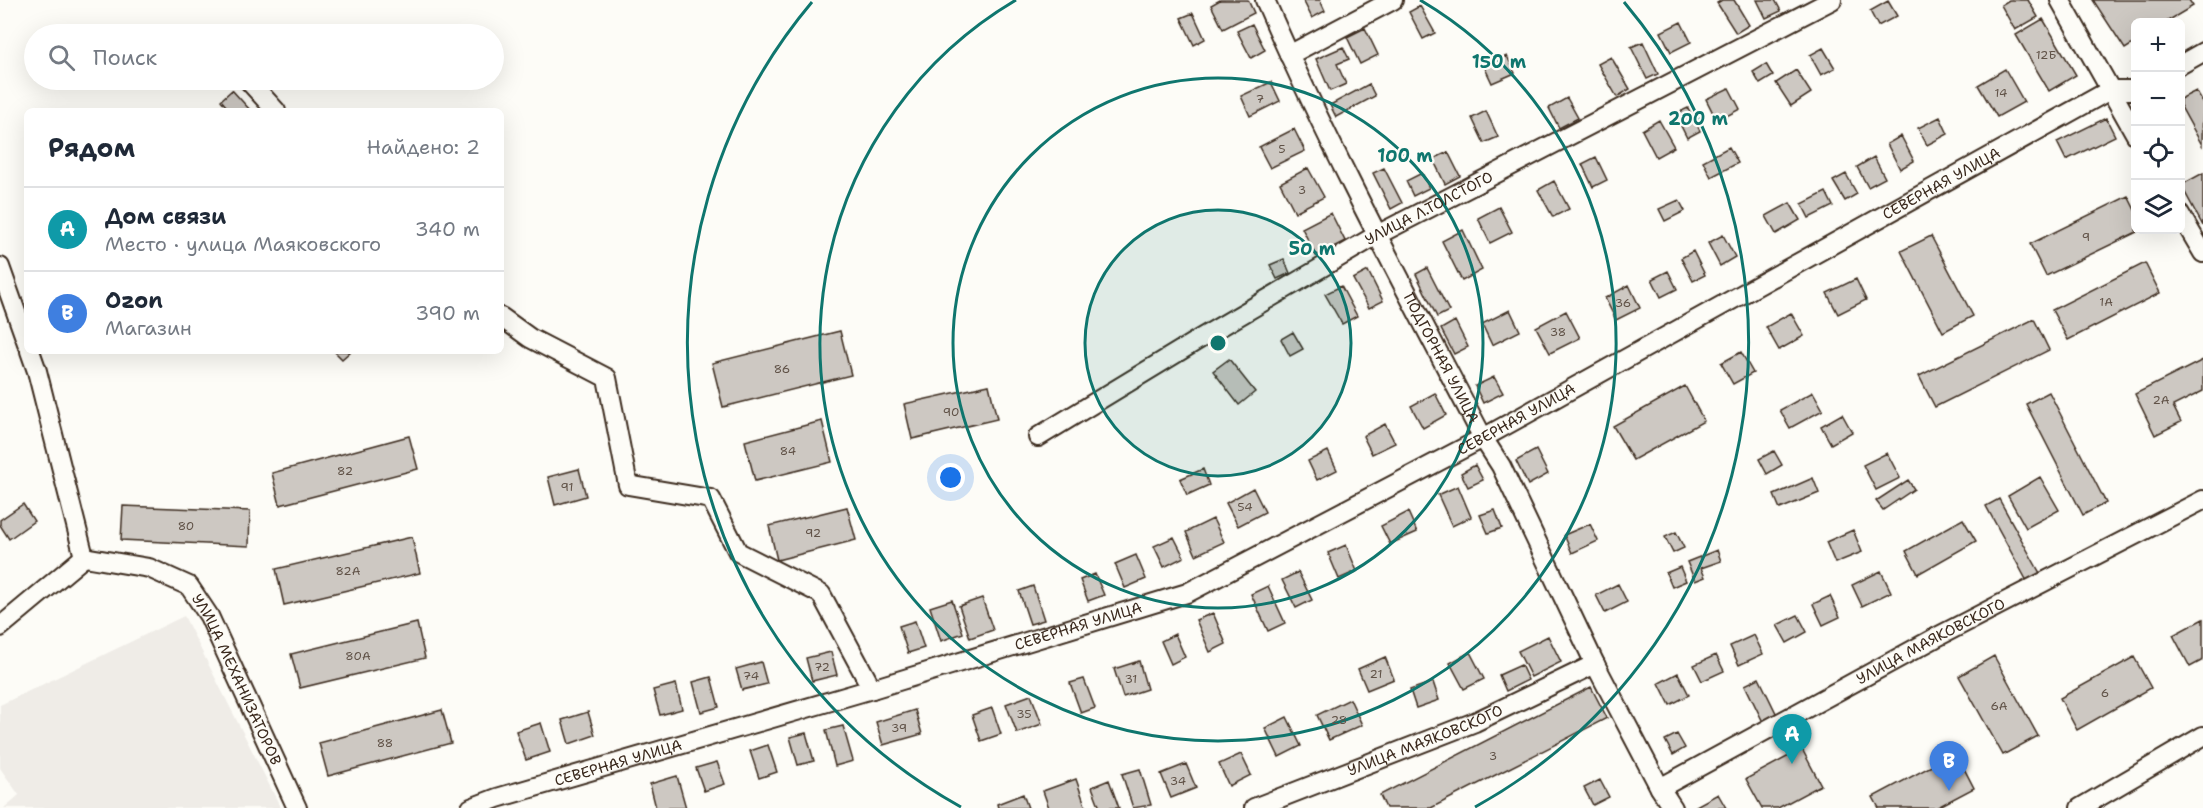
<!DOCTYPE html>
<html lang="ru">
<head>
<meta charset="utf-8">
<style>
	body { margin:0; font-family:"Shantell Sans",sans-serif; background:#f2f2f3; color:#1f2937 }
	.controls { position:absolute; right:18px; top:18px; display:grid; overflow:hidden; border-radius:9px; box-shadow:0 6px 24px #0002 }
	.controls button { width:54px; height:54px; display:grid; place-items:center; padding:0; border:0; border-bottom:2px solid #e0e1e3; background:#fff; color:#1f2937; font:30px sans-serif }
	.you { position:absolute; left:951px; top:478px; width:21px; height:21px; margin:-15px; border:4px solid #fff; border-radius:50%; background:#1a73e8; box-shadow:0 0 0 9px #1a73e833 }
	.badge { display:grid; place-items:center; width:39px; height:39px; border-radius:50%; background:#1f6fb2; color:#fff; font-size:20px; font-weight:700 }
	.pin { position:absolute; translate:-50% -50px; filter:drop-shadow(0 2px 3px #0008) }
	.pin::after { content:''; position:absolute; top:32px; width:21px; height:18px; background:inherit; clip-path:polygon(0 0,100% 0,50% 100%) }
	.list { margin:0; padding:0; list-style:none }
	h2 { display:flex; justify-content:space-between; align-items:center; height:78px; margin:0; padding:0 24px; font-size:26px }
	h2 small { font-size:20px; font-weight:400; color:#747a83 }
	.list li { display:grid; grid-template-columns:39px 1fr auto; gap:18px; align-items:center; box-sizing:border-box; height:84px; padding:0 24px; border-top:2px solid #e0e1e3 }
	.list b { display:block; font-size:22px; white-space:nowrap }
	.list p { margin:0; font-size:20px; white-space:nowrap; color:#747a83 }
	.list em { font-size:20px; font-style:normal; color:#747a83 }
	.icon { flex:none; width:33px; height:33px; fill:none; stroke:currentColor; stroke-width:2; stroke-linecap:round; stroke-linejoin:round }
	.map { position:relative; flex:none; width:2203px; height:808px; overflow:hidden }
	.search { position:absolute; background:#fff; box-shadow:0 6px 24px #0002; left:24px; top:24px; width:480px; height:66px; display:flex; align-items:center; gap:15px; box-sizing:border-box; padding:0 21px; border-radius:33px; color:#747a83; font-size:22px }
	.panel { position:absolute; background:#fff; box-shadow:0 6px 24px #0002; left:24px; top:108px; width:480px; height:246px; border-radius:9px }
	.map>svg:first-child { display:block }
	.built { fill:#efece7 }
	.building { fill:#cdc8c2; stroke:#3b2a1e; stroke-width:1.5 }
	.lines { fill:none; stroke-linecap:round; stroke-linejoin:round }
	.minor-casing { stroke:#3b2a1e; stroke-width:22 }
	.minor { stroke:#fdfcf7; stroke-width:18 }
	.ring { fill:none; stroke:#0f766e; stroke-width:3 }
	.labels { text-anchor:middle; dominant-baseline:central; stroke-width:4.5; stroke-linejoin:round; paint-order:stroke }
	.number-label { font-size:12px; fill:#605247 }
	.street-label { font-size:15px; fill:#3b2a1e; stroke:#fdfcf7 }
	.centre { fill:#0f766e; stroke:#fdfcf7; stroke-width:3 }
	.ring-label { font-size:18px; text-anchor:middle; font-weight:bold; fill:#0f766e; stroke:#fdfcf7; stroke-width:4.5; stroke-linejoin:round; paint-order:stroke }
</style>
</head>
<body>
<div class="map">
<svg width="2203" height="808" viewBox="0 0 2203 808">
	<rect width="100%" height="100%" fill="#fdfcf7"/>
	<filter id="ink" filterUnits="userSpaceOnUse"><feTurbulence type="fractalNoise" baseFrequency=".0167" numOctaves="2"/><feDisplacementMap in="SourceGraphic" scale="12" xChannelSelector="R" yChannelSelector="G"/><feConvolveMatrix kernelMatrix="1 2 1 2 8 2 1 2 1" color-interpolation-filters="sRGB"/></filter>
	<g filter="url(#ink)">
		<path class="built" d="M184,616L281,808H4L19,795L0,768V705Z"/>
		<path class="building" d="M1220,0H1248L1254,13L1223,29L1211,5Z
			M1303,0H1320L1325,11L1312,18Z
			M1722,0H1734L1749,25L1736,33L1717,3Z
			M1757,0H1775L1781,11L1766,18Z
			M2009,0H2028L2038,17L2015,30L2001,5Z
			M2093,0H2189L2193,6L2166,22H2136V42L2125,49Z
			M1888,1L1897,16L1878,26L1870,11Z
			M1420,6L1435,33L1423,39L1409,12Z
			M1193,13L1205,39L1194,45L1181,18Z
			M2043,19L2076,75L2049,91L2016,35Z
			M1681,22L1691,42L1671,52L1661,32Z
			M1252,24L1265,50L1251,58L1237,31Z
			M1365,28L1378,55L1360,64L1347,37Z
			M1643,42L1658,74L1647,79L1631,47Z
			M1343,47L1349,59L1337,64L1346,84L1330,91L1316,59Z
			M1823,48L1835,68L1821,75L1810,55Z
			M1507,56L1515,73L1492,83L1484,66Z
			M1611,57L1630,89L1617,97L1598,64Z
			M1766,64L1773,76L1760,84L1753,72Z
			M2005,69L2024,102L1997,117L1978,85Z
			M1796,70L1811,93L1791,106L1776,83Z
			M1271,82L1280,101L1250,116L1241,96Z
			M1369,84L1375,96L1336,117L1330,105Z
			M1729,88L1740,109L1717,121L1706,99Z
			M232,90L251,111H230L221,100Z
			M2196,91L2203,103L2202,145L2180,105V99Z
			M1567,98L1578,118L1559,128L1549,108Z
			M1688,108L1700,131L1687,138L1675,114Z
			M1486,111L1498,137L1484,143L1472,118Z
			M1940,117L1948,134L1927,145L1918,128Z
			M2106,118L2115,136L2066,160L2057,142Z
			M1659,120L1674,147L1656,157L1642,130Z
			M1294,129L1305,151L1270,168L1259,147Z
			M1901,136L1914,161L1900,169L1887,144Z
			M1729,147L1738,163L1711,177L1703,161Z
			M1448,152L1460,176L1445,184L1433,159Z
			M1596,157L1607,180L1593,187L1582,164Z
			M1874,157L1885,178L1868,187L1857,167Z
			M1308,168L1324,197L1295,212L1280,183Z
			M1384,168L1402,203L1391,209L1373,173Z
			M1422,173L1429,188L1413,196L1406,181Z
			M2203,173V226L2181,185Z
			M1846,174L1857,194L1845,201L1833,181Z
			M1554,181L1569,209L1553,217L1538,190Z
			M1826,192L1833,206L1809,218L1802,204Z
			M2128,196L2136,212V230H2141L2046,276L2030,244Z
			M1679,200L1685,211L1665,221L1659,209Z
			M1790,203L1800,220L1776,234L1766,216Z
			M1499,207L1512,232L1490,243L1478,218Z
			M1331,213L1345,241L1316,256L1302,228Z
			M1463,230L1482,270L1462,281L1442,241Z
			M1723,235L1735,257L1720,266L1708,243Z
			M1931,236L1973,316L1943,332L1901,251Z
			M1693,251L1705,275L1693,281L1681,258Z
			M1284,259L1290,273L1277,279L1270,265Z
			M2145,263L2160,293L2068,340L2052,310Z
			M1427,268L1449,311L1437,317L1416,274Z
			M1368,271L1383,301L1369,308L1353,279Z
			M1668,271L1677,289L1661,297L1652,279Z
			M1856,279L1866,300L1838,314L1827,293Z
			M1629,285L1640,308L1616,320L1605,298Z
			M1341,286L1357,316L1342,324L1325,294Z
			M1510,310L1520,331L1492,345L1482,324Z
			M1566,311L1580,338L1550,353L1536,327Z
			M1791,313L1804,336L1779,350L1766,327Z
			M2034,319L2049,350L1935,407L1919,376Z
			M1455,321L1468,347L1454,354L1441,329Z
			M840,331L851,375L723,407L712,363Z
			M1293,332L1303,349L1290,356L1281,339Z
			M334,351H351L342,359Z
			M1741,352L1753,373L1733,384L1721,363Z
			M1229,359L1255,392L1239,405L1213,371Z
			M2203,360V391L2173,406L2181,422L2155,435L2135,394Z
			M1494,377L1503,393L1483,403L1475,386Z
			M989,385L997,419L912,439L904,404Z
			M1685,386L1704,421L1633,460L1613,426Z
			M1813,392L1823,410L1790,428L1780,410Z
			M2049,392L2106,503L2083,515L2026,404Z
			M1435,393L1446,415L1423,428L1411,406Z
			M1842,414L1852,432L1831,444L1821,426Z
			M822,421L832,462L755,481L745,441Z
			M1385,424L1395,443L1372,454L1363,436Z
			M409,436L418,469L280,505L272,473Z
			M1536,450L1548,474L1528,485L1516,461Z
			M1328,451L1337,470L1317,480L1308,461Z
			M1774,451L1782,465L1767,474L1759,459Z
			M1887,453L1900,478L1876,490L1863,465Z
			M1475,465L1483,480L1468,487L1461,473Z
			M579,469L586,496L555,505L548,477Z
			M1203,469L1209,485L1187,495L1180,479Z
			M2040,477L2059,510L2026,528L2008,496Z
			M1813,478L1819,493L1780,509L1774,495Z
			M1908,480L1914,489L1883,510L1876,501Z
			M1458,486L1471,517L1452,526L1438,495Z
			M1253,488L1265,512L1238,526L1226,503Z
			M1999,499L2041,575L2028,583L1986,506Z
			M23,504L34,521L9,539L0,525V520Z
			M123,506L250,511L249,546L121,540Z
			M847,507L856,540L777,560L769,526Z
			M1495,510L1502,528L1488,533L1480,515Z
			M1408,512L1417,532L1390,544L1381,526Z
			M1213,519L1224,542L1196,555L1186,532Z
			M1963,519L1976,541L1918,574L1906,551Z
			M1590,524L1598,541L1572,553L1564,535Z
			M1853,530L1862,552L1835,563L1826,542Z
			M1676,532L1684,548L1673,553L1665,537Z
			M412,537L420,573L284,605L276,569Z
			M1174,537L1184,557L1164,567L1154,546Z
			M1346,545L1357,571L1339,579L1328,553Z
			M1717,550L1721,561L1701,568L1705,577L1695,581L1687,562Z
			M1136,555L1146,579L1125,588L1115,564Z
			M1680,567L1686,581L1672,587L1666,573Z
			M1881,571L1891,592L1862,606L1852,585Z
			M1298,572L1312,600L1296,608L1282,580Z
			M1095,574L1104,595L1088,601L1080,580Z
			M1618,584L1627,602L1605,613L1596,595Z
			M1033,586L1044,620L1030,624L1019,591Z
			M1268,586L1285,623L1268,631L1251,594Z
			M1830,596L1840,617L1823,625L1813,604Z
			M982,598L993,630L970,638L959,606Z
			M952,600L963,633L941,641L930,607Z
			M1213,613L1226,644L1210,652L1196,620Z
			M1798,615L1807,632L1787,643L1777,625Z
			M2203,619V660L2190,667L2173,635Z
			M915,621L924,648L908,653L899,626Z
			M417,623L425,658L300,688L291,654Z
			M1175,634L1185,657L1171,664L1161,641Z
			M1754,635L1763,654L1739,665L1730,646Z
			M1548,636L1561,662L1531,677L1518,651Z
			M831,652L837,675L812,681L806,658Z
			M1470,652L1484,679L1464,689L1450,663Z
			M1716,655L1724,671L1702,681L1694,665Z
			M1994,656L2038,736L2003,755L1959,676Z
			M1385,657L1394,679L1367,690L1358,669Z
			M2134,657L2151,688L2077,730L2060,698Z
			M1139,661L1147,689L1123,697L1114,669Z
			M761,662L767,684L742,690L736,669Z
			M1521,665L1528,680L1506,691L1499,675Z
			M1678,673L1689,695L1670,705L1659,683Z
			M711,677L719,707L701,712L693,682Z
			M1759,678L1777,715L1763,722L1745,685Z
			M1084,679L1095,708L1081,713L1070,683Z
			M1433,682L1439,700L1416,708L1410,690Z
			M676,684L682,709L660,715L653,690Z
			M1591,687L1607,718L1431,808H1386L1380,795Z
			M1031,695L1042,724L1017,733L1006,704Z
			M1350,699L1362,725L1329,740L1317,715Z
			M992,708L1001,734L981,741L972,715Z
			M442,710L451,743L328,776L319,743Z
			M915,710L922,734L883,745L876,722Z
			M588,712L595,735L569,744L562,720Z
			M1287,717L1301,746L1279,757L1265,728Z
			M541,723L550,752L526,760L516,731Z
			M843,726L853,761L835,766L826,730Z
			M806,733L814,761L798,765L790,737Z
			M1677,734L1685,748L1673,755L1665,740Z
			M768,745L777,772L759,778L750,751Z
			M1802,749L1821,785L1778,808H1762L1746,779Z
			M1956,753L1974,788L1936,808H1879L1873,797Z
			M1241,754L1251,775L1229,786L1219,764Z
			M717,762L725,784L704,791L696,768Z
			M1186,764L1196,788L1171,798L1161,774Z
			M1140,769L1151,805L1133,808L1122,774Z
			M677,776L686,808H656L650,784Z
			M1076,779L1086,808H1049L1043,791Z
			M1109,780L1119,808H1100L1092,787Z
			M1600,780L1609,797L1593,805L1584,788Z
			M1023,794L1028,808H998L997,804Z
			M1718,794L1726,808H1697L1696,806Z"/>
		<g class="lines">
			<g class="minor-casing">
				<g id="minor">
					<path id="s1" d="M1265,0C1330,150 1408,294 1483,438L1501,466L1595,664L1660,788L1673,808"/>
					<path d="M2060,0L2136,135"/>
					<path d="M1289,55L1393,0"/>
					<path d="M2180,65L2203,52"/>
					<path d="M248,80L276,111"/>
					<path d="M2180,214L2203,253"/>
					<path d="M0,267L27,343"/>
					<path d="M501,317L530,338L607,378L628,485L711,499L738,552L821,594L872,689"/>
					<path id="s2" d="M30,351L37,371L84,557L149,568L189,586L209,616L297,808"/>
					<path id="s3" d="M1038,437L1201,338L1377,235L1832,0"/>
					<path d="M0,627L84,557"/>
					<path id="s4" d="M1660,788L1935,638L2203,500"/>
					<path id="s5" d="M471,808L497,798L872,689L1187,593L1483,438L2110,90H2136"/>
					<path id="s6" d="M1254,808L1475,722L1595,664"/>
					<path d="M2080,808L2203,736"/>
				</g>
			</g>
			<use href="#minor" class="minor"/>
		</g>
	</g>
	<circle cx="1218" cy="343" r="133" fill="#0f766e" fill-opacity=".12"/>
	<g class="ring">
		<circle cx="1218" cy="343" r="133"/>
		<circle cx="1218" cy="343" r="265"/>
		<path d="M1420 0A398 398 0 1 1 1016 0"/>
		<path d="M961 807A530 530 0 0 1 812 2M1624 2A530 530 0 0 1 1475 807"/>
	</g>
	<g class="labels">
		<g class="number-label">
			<text x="2046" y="55">12Б</text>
			<text x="2001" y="93">14</text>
			<text x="1260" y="99">7</text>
			<text x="1282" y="149">5</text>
			<text x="1302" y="190">3</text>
			<text x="2086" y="237">9</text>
			<text x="2106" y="302">1А</text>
			<text x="1623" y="303">36</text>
			<text x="1558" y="332">38</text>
			<text x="782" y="369">86</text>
			<text x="2161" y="400">2А</text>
			<text x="951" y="412">90</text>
			<text x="788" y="451">84</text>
			<text x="345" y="471">82</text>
			<text x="567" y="487">91</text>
			<text x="1245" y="507">54</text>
			<text x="186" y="526">80</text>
			<text x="813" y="533">92</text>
			<text x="348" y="571">82А</text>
			<text x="358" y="656">80А</text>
			<text x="822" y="667">72</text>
			<text x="1376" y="674">21</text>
			<text x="751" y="676">74</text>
			<text x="1131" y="679">31</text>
			<text x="2105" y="693">6</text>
			<text x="1999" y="706">6А</text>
			<text x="1024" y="714">35</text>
			<text x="1339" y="720">28</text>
			<text x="899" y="728">39</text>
			<text x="385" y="743">88</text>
			<text x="1493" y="756">3</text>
			<text x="1178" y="781">34</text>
		</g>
		<g class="street-label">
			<text stroke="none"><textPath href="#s5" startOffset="1606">СЕВЕРНАЯ УЛИЦА</textPath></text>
			<text stroke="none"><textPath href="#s3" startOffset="453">УЛИЦА Л.ТОЛСТОГО</textPath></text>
			<text stroke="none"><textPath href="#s1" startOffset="399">ПОДГОРНАЯ УЛИЦА</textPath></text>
			<text stroke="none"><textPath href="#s5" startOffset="1120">СЕВЕРНАЯ УЛИЦА</textPath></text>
			<text stroke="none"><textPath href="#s5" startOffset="634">СЕВЕРНАЯ УЛИЦА</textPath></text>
			<text stroke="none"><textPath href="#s4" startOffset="308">УЛИЦА МАЯКОВСКОГО</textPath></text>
			<text stroke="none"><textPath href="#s2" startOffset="428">УЛИЦА МЕХАНИЗАТОРОВ</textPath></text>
			<text stroke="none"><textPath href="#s6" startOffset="184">УЛИЦА МАЯКОВСКОГО</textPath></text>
			<text stroke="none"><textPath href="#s5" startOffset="154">СЕВЕРНАЯ УЛИЦА</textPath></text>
		</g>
	</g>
	<circle cx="1218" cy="343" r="9" class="centre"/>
	<g class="ring-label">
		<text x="1499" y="68">150 m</text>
		<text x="1698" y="125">200 m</text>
		<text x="1405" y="162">100 m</text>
		<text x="1312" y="255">50 m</text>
	</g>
</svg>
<div class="controls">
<button>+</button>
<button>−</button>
<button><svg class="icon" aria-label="locate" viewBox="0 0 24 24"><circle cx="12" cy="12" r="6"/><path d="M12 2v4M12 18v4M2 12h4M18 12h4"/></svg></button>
<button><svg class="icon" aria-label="layers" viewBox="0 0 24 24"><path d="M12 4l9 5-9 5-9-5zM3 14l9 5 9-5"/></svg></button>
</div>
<div class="you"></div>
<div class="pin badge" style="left:1792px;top:764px;background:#0f9aa8">A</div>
<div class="pin badge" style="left:1949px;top:791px;background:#3f7fe0">B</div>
<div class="search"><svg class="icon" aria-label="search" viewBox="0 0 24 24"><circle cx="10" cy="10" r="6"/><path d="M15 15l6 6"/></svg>Поиск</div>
<section class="panel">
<h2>Рядом<small>Найдено: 2</small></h2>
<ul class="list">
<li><span class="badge" style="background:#0f9aa8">A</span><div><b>Дом связи</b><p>Место · улица Маяковского</p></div><em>340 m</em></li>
<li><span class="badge" style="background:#3f7fe0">B</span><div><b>Ozon</b><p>Магазин</p></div><em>390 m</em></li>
</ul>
</section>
</div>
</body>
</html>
